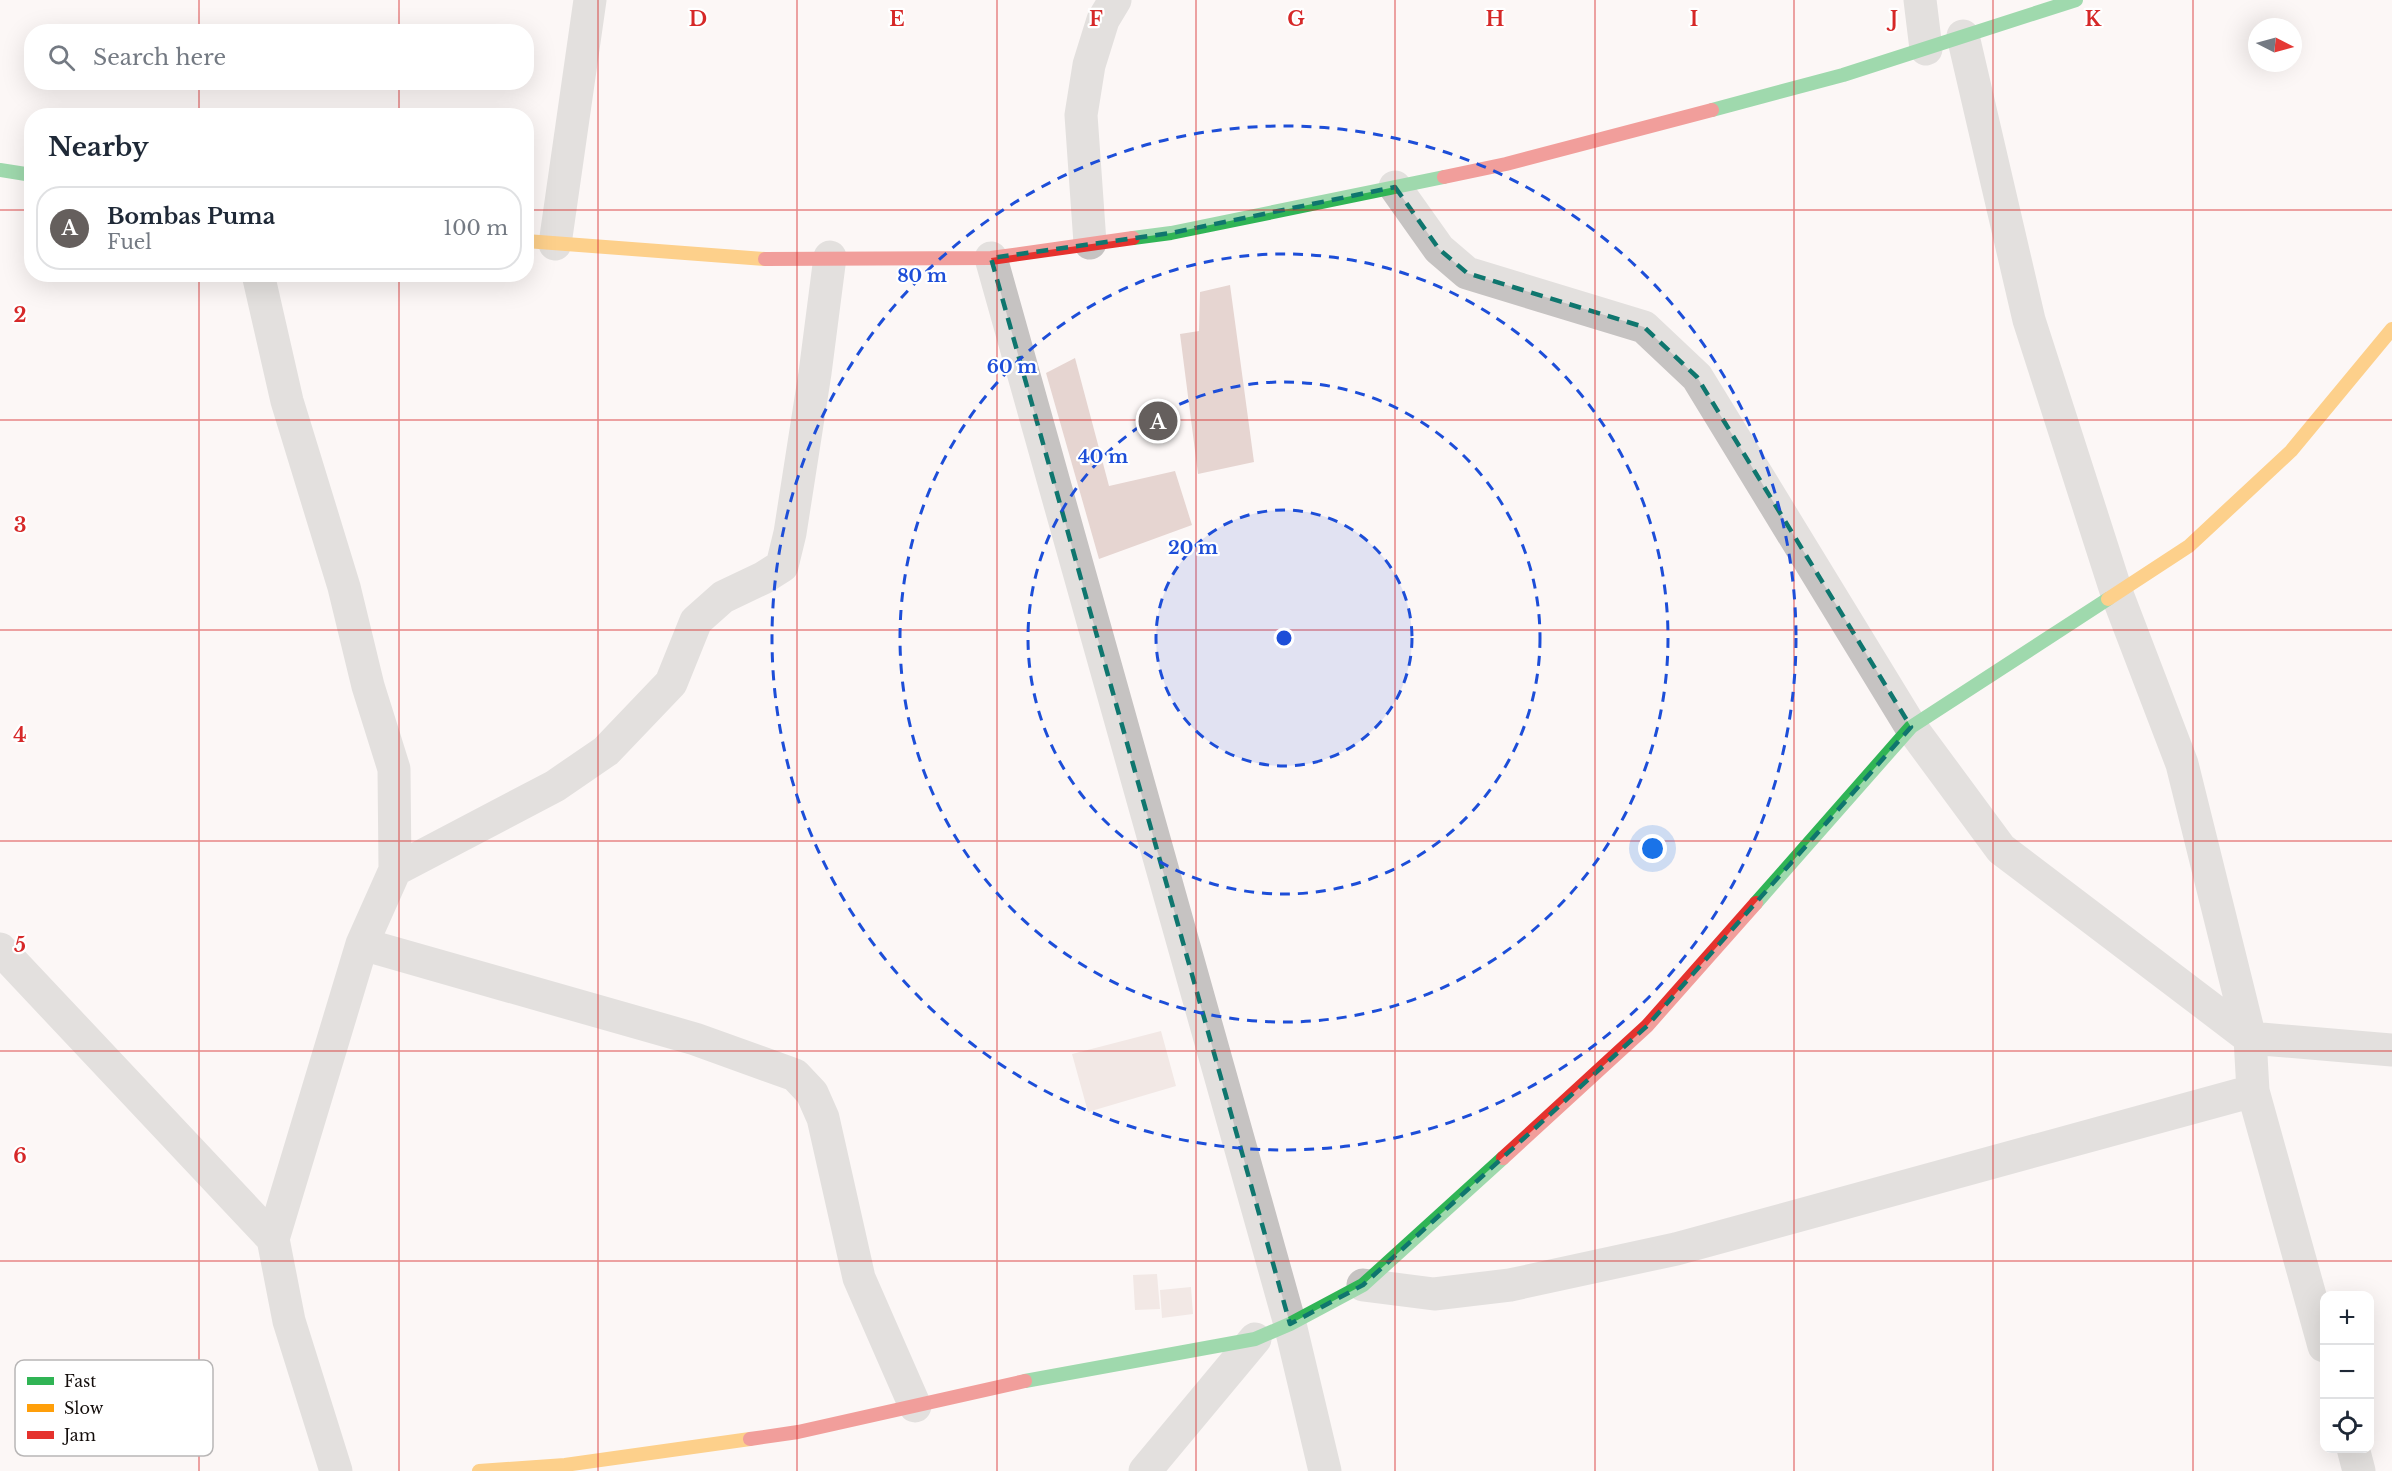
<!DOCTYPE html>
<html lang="en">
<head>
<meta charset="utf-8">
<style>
	body { margin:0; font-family:"Libre Baskerville",serif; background:#f6f6f7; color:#1f2937 }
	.controls { position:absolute; right:18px; bottom:18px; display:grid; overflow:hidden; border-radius:12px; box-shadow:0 6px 24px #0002 }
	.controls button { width:54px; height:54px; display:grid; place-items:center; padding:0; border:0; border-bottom:2px solid #e0e1e3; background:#fff; color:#1f2937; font:30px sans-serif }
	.compass { position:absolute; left:2248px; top:18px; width:54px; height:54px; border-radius:50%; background:#fff; box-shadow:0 6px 24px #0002; rotate:96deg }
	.you { position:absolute; left:1653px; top:849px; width:21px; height:21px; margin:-15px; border:4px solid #fff; border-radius:50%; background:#1a73e8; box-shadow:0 0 0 9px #1a73e833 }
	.badge { display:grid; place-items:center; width:39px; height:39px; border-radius:50%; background:#655f5d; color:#fff; font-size:20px; font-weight:700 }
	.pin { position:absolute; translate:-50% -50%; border:3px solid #fff; box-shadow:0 2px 6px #0006 }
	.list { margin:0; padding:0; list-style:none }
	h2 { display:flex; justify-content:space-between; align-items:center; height:78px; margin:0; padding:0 24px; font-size:26px }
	h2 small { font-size:20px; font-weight:400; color:#747a83 }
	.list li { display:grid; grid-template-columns:39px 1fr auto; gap:18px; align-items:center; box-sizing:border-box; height:84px; margin:0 12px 12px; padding:0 12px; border:2px solid #e0e1e3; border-radius:24px }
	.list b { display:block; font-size:22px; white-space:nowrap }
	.list p { margin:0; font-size:20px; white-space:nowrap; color:#747a83 }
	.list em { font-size:20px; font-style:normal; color:#747a83 }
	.icon { flex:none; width:33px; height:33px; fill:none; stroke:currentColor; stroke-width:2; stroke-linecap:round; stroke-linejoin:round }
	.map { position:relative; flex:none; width:2392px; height:1471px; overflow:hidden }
	.search { position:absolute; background:#fff; box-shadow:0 6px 24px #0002; left:24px; top:24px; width:510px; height:66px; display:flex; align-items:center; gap:15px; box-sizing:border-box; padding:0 21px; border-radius:24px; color:#747a83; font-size:22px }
	.panel { position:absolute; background:#fff; box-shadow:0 6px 24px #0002; left:24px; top:108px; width:510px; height:174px; border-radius:24px }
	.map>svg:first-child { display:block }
	.building { fill:#e6d5d1 }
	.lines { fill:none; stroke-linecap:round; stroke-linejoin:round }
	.street { stroke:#c6c3c2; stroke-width:33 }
	.fast { stroke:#30b455; stroke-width:14 }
	.slow { stroke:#ff9f0a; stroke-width:14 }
	.jam { stroke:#e5322d; stroke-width:14 }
	.marked { fill:none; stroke:#0f766e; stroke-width:4.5; stroke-dasharray:12 8; stroke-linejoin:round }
	.grid { fill:none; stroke:#d62828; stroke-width:1.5; stroke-opacity:0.55 }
	.ring { fill:none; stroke:#1d4ed8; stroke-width:3; stroke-dasharray:10 8 }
	.key { fill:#fff; stroke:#b8b6b6; stroke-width:1.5 }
	.key-label { font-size:16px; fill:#130d0b }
	.grid-label { font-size:20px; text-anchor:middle; font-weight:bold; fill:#d62828; stroke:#fff; stroke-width:4.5; stroke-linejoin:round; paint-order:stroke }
	.centre { fill:#1d4ed8; stroke:#fff; stroke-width:3 }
	.ring-label { font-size:18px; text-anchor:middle; font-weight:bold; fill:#1d4ed8; stroke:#fff; stroke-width:4.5; stroke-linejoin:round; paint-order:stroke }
</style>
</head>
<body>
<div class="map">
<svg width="2392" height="1471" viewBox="0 0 2392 1471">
	<rect width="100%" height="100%" fill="#fcf7f6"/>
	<path class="building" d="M1230,285L1254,462L1198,474L1180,334L1199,331L1200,292Z
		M1075,358L1109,486L1175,471L1192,525L1099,559L1046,373Z
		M1161,1031L1176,1086L1088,1112L1072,1054Z
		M1157,1274L1160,1309L1135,1310L1133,1275Z
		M1191,1287L1193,1314L1162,1318L1160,1290Z"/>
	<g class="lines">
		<path class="street" d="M1920,0L1926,49
			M1963,36L2029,320L2117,594L2182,764L2250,1038L2253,1091L2324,1346
			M1395,187L1439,249L1467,273L1644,327L1697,377L1911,727L2001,849L2250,1038L2392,1050
			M1090,243L1081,115L1089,65L1103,20L1115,0
			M555,244L590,0
			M991,258L1290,1324L1325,1471
			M258,274L287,401L344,587L368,686L394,769L395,870L362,944L273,1239L289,1321L336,1471
			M395,870L555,786L606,751L671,683L696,621L723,597L763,578L782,566L790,533L815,373L830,257
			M362,944L695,1039L795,1075L812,1093L823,1118L859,1278L915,1406
			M0,949L273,1239
			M1363,1285L1434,1294L1510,1285L1676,1249L2253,1091
			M2353,1448L2359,1471
			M1145,1471L1255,1339"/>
		<path class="fast" d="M1712,110L1843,75L2076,0
			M0,170L32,175
			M1133,238L1171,233L1444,177
			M1756,903L1911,727L2108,599
			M1025,1381L1255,1339L1290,1324L1363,1285L1503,1158"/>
		<path class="slow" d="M526,241L765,259
			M2108,599L2189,546L2291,451L2392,329
			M479,1471L565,1465L750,1439"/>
		<path class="jam" d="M1444,177L1506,164L1712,110
			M765,259L991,258L1133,238
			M1503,1158L1647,1026L1756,903
			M750,1439L798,1432L1025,1381"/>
	</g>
	<path d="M0 0H2392V1471H0ZM1395,187L1439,249L1467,273L1644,327L1697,377L1911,727L1647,1026L1363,1285L1290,1324L991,258L1171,233Z" fill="#fcf7f6" fill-opacity=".55" fill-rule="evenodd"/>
	<path class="marked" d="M1395,187L1439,249L1467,273L1644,327L1697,377L1911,727L1647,1026L1363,1285L1290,1324L991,258L1171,233Z"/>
	<path class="grid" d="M199,0V32M399,0V32M598,0V1471M797,0V1471M997,0V1471M1196,0V1471M1395,0V1471M1595,0V1471M1794,0V1471M1993,0V1471M2193,0V1471M199,82V116M399,82V116M0,210H32M526,210H2392M199,274V1471M399,274V1471M0,420H2392M0,630H2392M0,841H2392M0,1051H2392M0,1261H2392"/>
	<circle cx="1284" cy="638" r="128" fill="#1d4ed8" fill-opacity=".12"/>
	<g class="ring">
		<circle cx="1284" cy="638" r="128"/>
		<circle cx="1284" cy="638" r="256"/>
		<circle cx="1284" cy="638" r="384"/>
		<circle cx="1284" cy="638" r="512"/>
	</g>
	<rect x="15" y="1360" width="198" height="96" rx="9" class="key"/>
	<rect x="27" y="1377" width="27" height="8" fill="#30b455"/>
	<rect x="27" y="1404" width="27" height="8" fill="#ff9f0a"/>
	<rect x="27" y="1431" width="27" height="8" fill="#e5322d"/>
	<g class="key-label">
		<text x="64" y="1387">Fast</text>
		<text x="64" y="1414">Slow</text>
		<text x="64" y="1441">Jam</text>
	</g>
	<g class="grid-label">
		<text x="698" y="26">D</text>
		<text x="897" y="26">E</text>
		<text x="1096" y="26">F</text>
		<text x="1296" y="26">G</text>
		<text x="1495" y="26">H</text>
		<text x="1694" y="26">I</text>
		<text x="1894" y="26">J</text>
		<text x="2093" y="26">K</text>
		<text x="20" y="322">2</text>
		<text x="20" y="532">3</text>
		<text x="20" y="742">4</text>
		<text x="20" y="952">5</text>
		<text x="20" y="1163">6</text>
	</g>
	<circle cx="1284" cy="638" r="9" class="centre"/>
	<g class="ring-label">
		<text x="922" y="282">80 m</text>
		<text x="1012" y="373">60 m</text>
		<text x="1103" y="463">40 m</text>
		<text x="1193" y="554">20 m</text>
	</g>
</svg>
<div class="controls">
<button>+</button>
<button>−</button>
<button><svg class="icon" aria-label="locate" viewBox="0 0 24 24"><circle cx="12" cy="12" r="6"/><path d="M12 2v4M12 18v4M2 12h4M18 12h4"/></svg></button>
</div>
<svg class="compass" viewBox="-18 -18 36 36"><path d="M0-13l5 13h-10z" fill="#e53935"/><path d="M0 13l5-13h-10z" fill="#747a83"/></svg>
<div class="you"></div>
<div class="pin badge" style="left:1158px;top:421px">A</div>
<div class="search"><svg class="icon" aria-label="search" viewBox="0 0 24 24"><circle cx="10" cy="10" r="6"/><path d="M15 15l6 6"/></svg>Search here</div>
<section class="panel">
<h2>Nearby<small></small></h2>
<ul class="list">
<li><span class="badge">A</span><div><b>Bombas Puma</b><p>Fuel</p></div><em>100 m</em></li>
</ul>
</section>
</div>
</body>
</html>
